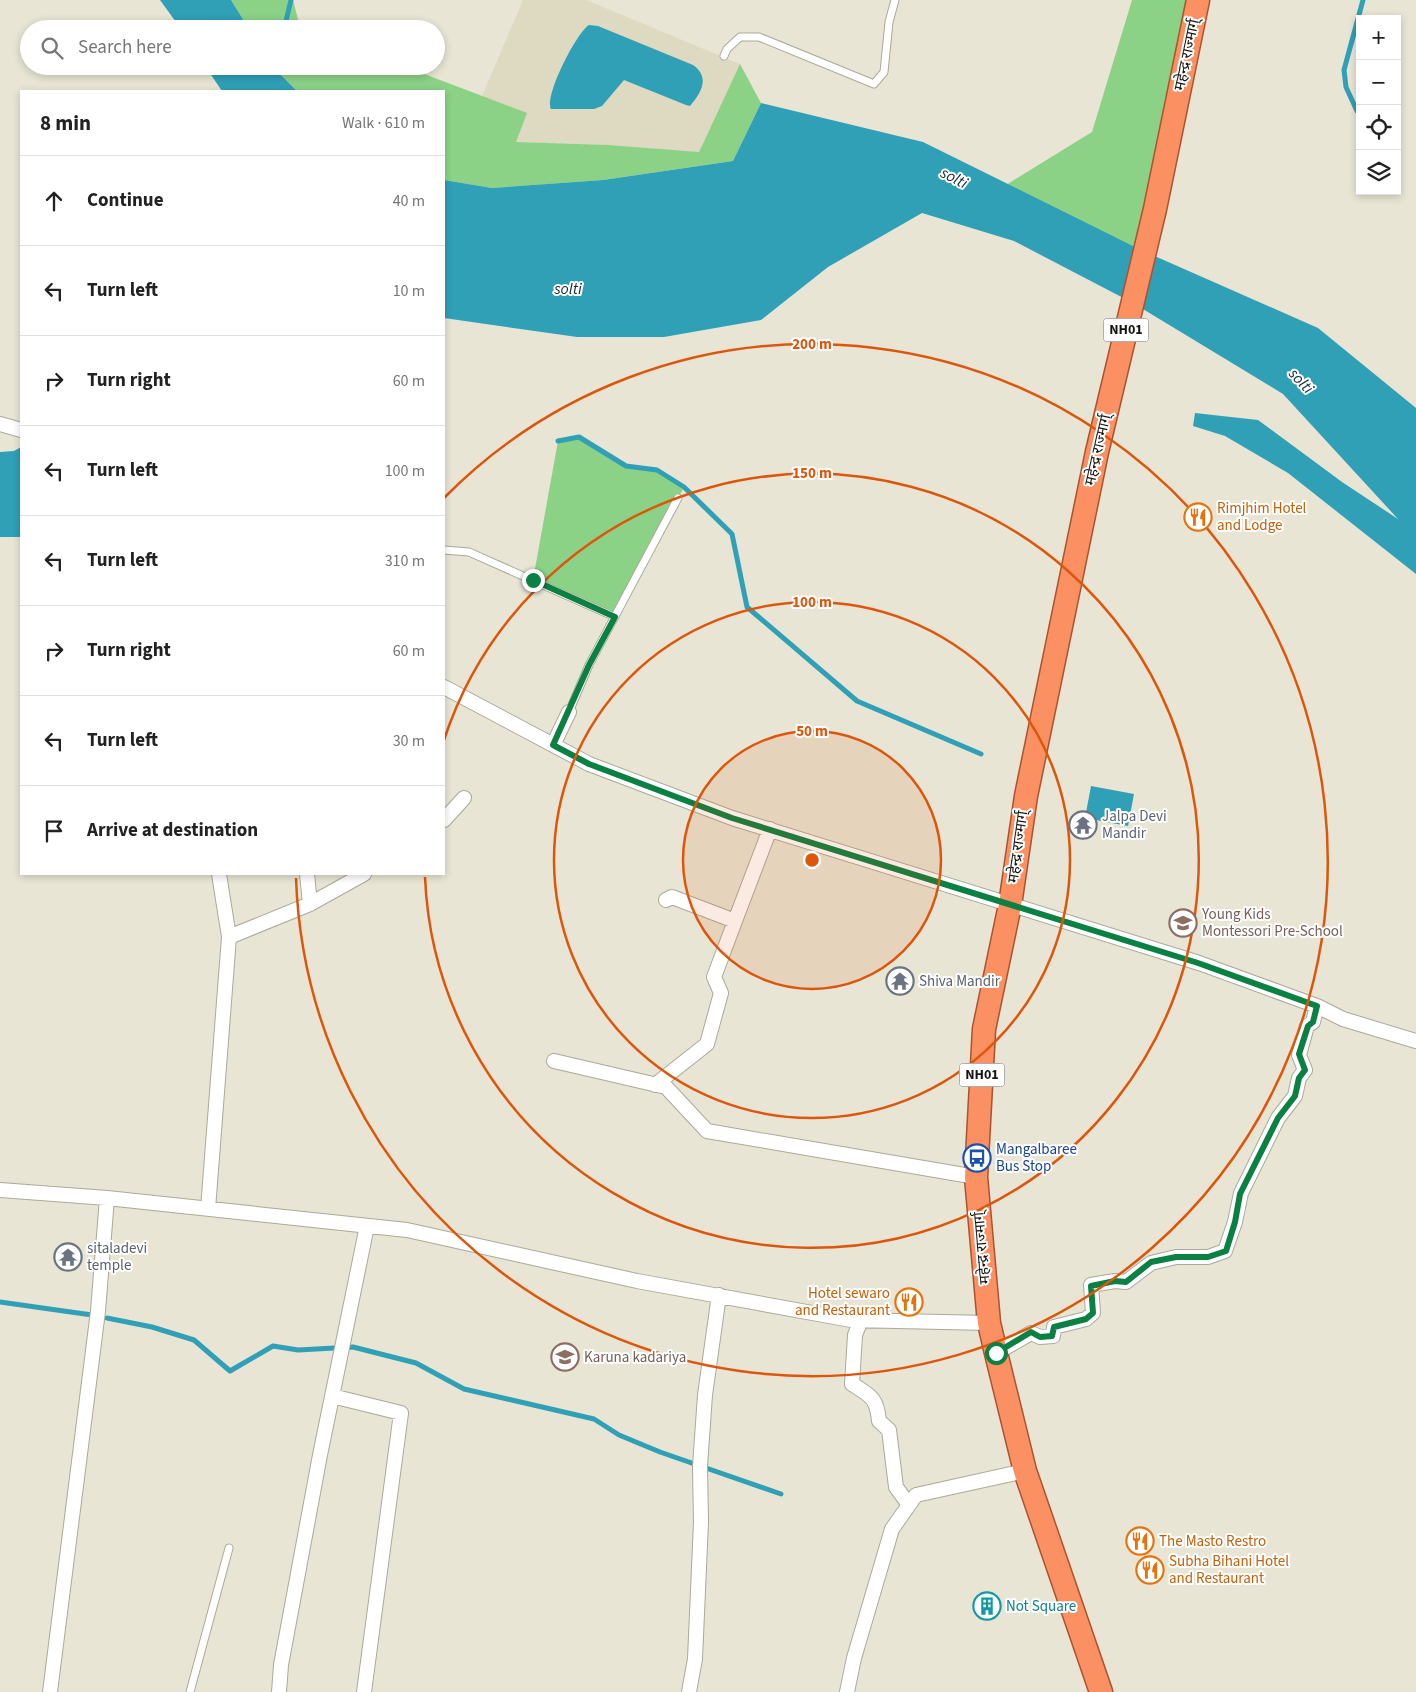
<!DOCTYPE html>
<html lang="en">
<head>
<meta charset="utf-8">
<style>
	body { margin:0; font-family:"Source Sans 3","Noto Sans Devanagari",sans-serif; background:#f2f2f2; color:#222 }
	.controls { position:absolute; right:15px; top:15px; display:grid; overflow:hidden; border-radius:0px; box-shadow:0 2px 8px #0003 }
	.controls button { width:45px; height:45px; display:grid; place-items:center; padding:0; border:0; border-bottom:1px solid #e0e0e0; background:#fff; color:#222; font:25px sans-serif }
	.stop { position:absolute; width:15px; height:15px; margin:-11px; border:4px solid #0b8043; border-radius:50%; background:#fff }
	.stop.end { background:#0b8043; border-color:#fff; box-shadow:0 1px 5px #0008 }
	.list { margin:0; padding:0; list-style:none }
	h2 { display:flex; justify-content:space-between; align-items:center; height:65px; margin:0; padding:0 20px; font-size:21px }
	h2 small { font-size:16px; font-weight:400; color:#767676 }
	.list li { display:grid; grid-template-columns:32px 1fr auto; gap:15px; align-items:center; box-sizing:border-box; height:90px; padding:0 20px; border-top:1px solid #e0e0e0 }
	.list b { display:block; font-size:19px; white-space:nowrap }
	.list em { font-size:16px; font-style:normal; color:#767676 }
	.icon { flex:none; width:28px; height:28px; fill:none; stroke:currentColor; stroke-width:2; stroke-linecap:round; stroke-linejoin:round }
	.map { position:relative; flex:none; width:1416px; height:1692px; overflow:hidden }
	.search { position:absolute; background:#fff; box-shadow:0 2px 8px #0003; left:20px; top:20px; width:425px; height:55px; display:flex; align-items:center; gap:12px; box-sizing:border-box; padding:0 18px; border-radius:28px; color:#767676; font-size:19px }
	.panel { position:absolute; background:#fff; box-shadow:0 2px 8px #0003; left:20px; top:90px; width:425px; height:785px; border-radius:0px }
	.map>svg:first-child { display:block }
	.built { fill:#ded9c1 }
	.green { fill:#8bd286 }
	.water { fill:#2fa0b6 }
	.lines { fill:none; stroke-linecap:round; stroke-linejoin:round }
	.stream { stroke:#2fa0b6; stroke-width:5 }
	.service-casing { stroke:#aca999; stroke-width:9 }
	.minor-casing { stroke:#aca999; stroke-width:16 }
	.trunk-casing { stroke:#aa532d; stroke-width:25 }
	.service { stroke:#fff; stroke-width:7 }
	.minor { stroke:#fff; stroke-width:14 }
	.trunk { stroke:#fb9063; stroke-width:22 }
	.route { stroke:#0b8043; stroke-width:6 }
	.ring { fill:none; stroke:#de560c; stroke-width:2.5 }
	.labels { text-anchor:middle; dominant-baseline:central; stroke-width:4; stroke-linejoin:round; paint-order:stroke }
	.shield { fill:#fff; stroke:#5c5b58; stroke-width:1 }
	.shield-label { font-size:14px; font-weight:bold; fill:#161510 }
	.street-label { font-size:15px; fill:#161510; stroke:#fff }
	.food-label { font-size:15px; fill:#c56008; stroke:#fff; text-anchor:start }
	.worship-label { font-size:15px; fill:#5b616d; stroke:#fff; text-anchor:start }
	.education-label { font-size:15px; fill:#785e54; stroke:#fff; text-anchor:start }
	.transit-label { font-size:15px; fill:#164399; stroke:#fff; text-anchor:start }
	.culture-label { font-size:15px; fill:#0d838f; stroke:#fff; text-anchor:start }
	.water-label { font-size:16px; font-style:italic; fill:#152d32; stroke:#fff }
	.centre { fill:#de560c; stroke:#fff; stroke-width:2.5 }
	.ring-label { font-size:15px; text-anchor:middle; font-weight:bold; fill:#de560c; stroke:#fff; stroke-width:4; stroke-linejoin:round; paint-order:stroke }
</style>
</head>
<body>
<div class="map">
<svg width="1416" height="1692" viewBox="0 0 1416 1692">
	<rect width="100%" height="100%" fill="#e8e5d4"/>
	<path class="built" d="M523,0H586L740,64L699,152L609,145L516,142L482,96Z"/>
	<path class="green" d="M231,0H293L300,27L303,29H249Z
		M1132,0H1198L1141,250L1006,185L1092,132Z
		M740,64L761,103L733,161L603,180L492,188L444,180V91H297L272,66H403L527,113L516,142L609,145L699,152Z
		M579,437L626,466L657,470L684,487L615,617L533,580L558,441Z"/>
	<path class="water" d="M160,0H231L249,29H181Z
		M589,25L598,26L693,65C710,77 702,92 690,106L686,105L624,80L602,106L594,109H551C544,97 576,33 589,25Z
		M205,66H272L297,91H222Z
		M761,103L923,142L1141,250L1318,328L1416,408V574L1288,473L1225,436L1193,426L1195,413L1258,420L1342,482L1398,519L1283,394L1133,303L1014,241L922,213L828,267L761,320L664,337H577L444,318V180L492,188L603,180L733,161Z
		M21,447V537H0V452L14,451Z
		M1091,786L1134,794L1128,826L1085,818Z"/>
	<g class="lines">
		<path class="stream" d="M284,29L291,0
			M1357,111L1346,87L1344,70L1363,0
			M558,441L579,437L626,466L657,470L684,487L732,534L747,607L857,701L981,754
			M0,1302L92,1315
			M107,1318L152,1327L194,1340L230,1371L273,1346L298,1350L353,1347L416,1363L464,1389L594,1419L619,1435L660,1452L781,1494"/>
		<g class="service-casing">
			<path id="service" d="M724,56L727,49L740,37H759L874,84L884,72L889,22L895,0
				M444,550L469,552L615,617
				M569,712L589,665L678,498
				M190,1692L229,1548"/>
		</g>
		<g class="minor-casing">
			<path id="minor" d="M0,424L21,430
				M444,687L589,764L732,818L1199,963L1317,1006L1343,1019L1416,1041
				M553,745L569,712
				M444,820L464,798
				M219,874L229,937
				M307,874L310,904
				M666,900L672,897L735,921L770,829
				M554,1061L666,1087L707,1131L976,1177
				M655,1085L707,1044L721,993L714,977L735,921
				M0,1190L107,1198L407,1230L637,1281L851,1320L989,1323
				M208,1209L229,937L310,904L364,874
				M861,1320L855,1335L852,1384C871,1396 877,1398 879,1421L889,1430L896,1487L909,1505
				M996,1353L1031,1333L1040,1337L1053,1336L1054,1327L1086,1319L1093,1313L1091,1285L1115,1281L1126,1282L1151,1263L1176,1257H1208L1225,1251L1235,1222L1241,1193L1278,1118L1295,1096L1299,1078L1305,1070L1299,1055L1307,1026L1313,1022L1317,1006
				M332,1396L401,1413L364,1692
				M50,1692L98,1311L107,1198
				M279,1692L281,1665L320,1455L367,1226
				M689,1692L695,1659L701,1522L700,1466L705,1395L719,1295
				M847,1692L854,1658L892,1529L916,1495L1025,1471"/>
		</g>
		<g class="trunk-casing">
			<path id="trunk" d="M1101,1692L1025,1471L996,1353L989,1323L976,1177L977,1158L984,1029L1010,905L1026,796L1097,452L1155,209L1198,0"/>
		</g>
		<use href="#service" class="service"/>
		<use href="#minor" class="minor"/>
		<use href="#trunk" class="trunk"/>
	</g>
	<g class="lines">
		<path class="route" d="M533,580L615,617L589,665L553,745L589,764L732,818L1198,963L1317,1006L1313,1022L1308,1026L1299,1054L1305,1070L1299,1078L1295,1096L1278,1118L1240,1194L1235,1222L1226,1251L1208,1257H1176L1151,1262L1126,1282L1115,1281L1091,1286L1093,1313L1086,1319L1054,1327L1052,1336L1040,1337L1031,1332L996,1353"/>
	</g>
	<circle cx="812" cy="860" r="129" fill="#de560c" fill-opacity=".12"/>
	<g class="ring">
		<circle cx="812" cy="860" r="129"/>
		<circle cx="812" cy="860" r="258"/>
		<path d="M444 740A387 387 0 1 1 425 877"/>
		<path d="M444 498A516 516 0 1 1 296 878"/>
	</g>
	<defs>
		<g id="restaurant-ring" transform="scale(1.4375)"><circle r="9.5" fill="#fff" stroke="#e8710a" stroke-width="1.5"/><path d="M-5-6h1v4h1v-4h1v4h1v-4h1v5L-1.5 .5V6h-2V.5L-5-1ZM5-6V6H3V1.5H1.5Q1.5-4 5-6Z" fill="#e8710a"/></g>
		<g id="temple-ring" transform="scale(1.4375)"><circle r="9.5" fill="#fff" stroke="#6b7280" stroke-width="1.5"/><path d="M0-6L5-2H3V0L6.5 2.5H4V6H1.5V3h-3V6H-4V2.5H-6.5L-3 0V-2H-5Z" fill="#6b7280"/></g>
		<g id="school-ring" transform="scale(1.4375)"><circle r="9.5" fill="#fff" stroke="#8d6e63" stroke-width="1.5"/><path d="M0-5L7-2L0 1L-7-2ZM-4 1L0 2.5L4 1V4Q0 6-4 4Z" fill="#8d6e63"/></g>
		<g id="bus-ring" transform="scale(1.4375)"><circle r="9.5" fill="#fff" stroke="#1a4fb4" stroke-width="1.5"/><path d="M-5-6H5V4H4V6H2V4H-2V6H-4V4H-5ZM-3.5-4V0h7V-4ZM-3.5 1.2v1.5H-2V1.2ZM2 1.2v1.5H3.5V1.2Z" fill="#1a4fb4"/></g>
		<g id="building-ring" transform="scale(1.4375)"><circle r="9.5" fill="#fff" stroke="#0f9aa8" stroke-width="1.5"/><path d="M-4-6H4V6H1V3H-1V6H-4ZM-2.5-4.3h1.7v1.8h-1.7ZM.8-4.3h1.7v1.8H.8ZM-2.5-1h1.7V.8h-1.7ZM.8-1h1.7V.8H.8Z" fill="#0f9aa8"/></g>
	</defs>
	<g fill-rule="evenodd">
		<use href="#restaurant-ring" x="1198" y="517"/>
		<use href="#temple-ring" x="1083" y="825"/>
		<use href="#school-ring" x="1183" y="923"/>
		<use href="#temple-ring" x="900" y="981"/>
		<use href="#bus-ring" x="977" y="1158"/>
		<use href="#temple-ring" x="68" y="1257"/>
		<use href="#restaurant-ring" x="909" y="1302"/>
		<use href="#school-ring" x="565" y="1357"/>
		<use href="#restaurant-ring" x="1140" y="1541"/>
		<use href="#restaurant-ring" x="1150" y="1570"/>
		<use href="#building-ring" x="987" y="1606"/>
	</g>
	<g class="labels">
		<g class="shield">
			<rect x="1103.5" y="318.5" width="45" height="23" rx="4"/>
			<rect x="959.5" y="1063.5" width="45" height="23" rx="4"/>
		</g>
		<g class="shield-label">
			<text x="1126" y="330">NH01</text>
			<text x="982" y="1075">NH01</text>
		</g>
		<g class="street-label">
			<text transform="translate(1187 55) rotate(-78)">महेन्द्र राज्मार्ग्</text>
			<text transform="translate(1098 450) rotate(-77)">महेन्द्र राज्मार्ग्</text>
			<text transform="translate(1018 847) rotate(-82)">महेन्द्र राज्मार्ग्</text>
			<text transform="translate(982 1248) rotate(-95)">महेन्द्र राज्मार्ग्</text>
		</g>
		<g class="food-label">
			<text x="1217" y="508">Rimjhim Hotel<tspan x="1217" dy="17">and Lodge</tspan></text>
			<text x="890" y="1293" text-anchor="end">Hotel sewaro<tspan x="890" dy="17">and Restaurant</tspan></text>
			<text x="1159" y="1541">The Masto Restro</text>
			<text x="1169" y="1561">Subha Bihani Hotel<tspan x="1169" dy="17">and Restaurant</tspan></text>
		</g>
		<g class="worship-label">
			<text x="1102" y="816">Jalpa Devi<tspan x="1102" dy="17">Mandir</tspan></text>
			<text x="919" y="981">Shiva Mandir</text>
			<text x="87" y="1248">sitaladevi<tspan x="87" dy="17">temple</tspan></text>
		</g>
		<g class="education-label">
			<text x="1202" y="914">Young Kids<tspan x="1202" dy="17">Montessori Pre-School</tspan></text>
			<text x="584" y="1357">Karuna kadariya</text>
		</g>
		<g class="transit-label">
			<text x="996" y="1149">Mangalbaree<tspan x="996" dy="17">Bus Stop</tspan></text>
		</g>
		<g class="culture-label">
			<text x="1006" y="1606">Not Square</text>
		</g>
		<g class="water-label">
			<text transform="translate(954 178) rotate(27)">solti</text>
			<text x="568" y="289">solti</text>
			<text transform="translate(1301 381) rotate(47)">solti</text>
		</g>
	</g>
	<circle cx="812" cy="860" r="8" class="centre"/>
	<g class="ring-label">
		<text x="812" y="349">200 m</text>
		<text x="812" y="478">150 m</text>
		<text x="812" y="607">100 m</text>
		<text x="812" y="736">50 m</text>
	</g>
</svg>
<div class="controls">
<button>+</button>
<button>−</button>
<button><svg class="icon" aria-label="locate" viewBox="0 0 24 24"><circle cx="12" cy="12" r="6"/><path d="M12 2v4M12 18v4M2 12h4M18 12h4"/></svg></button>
<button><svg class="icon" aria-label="layers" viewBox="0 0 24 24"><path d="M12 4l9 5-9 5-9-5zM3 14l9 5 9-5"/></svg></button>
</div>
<div class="stop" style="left:996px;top:1353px"></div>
<div class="stop end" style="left:533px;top:580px"></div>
<div class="search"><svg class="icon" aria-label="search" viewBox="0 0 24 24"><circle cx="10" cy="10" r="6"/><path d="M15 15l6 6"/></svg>Search here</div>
<section class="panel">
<h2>8 min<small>Walk · 610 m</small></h2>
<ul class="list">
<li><svg class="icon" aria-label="ahead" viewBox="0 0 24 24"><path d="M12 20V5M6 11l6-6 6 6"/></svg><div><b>Continue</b></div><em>40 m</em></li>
<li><svg class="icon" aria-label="left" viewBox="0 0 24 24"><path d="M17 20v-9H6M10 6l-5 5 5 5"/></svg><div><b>Turn left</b></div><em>10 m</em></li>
<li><svg class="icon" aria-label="right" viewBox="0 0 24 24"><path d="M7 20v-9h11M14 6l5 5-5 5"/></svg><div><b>Turn right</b></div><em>60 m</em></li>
<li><svg class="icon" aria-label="left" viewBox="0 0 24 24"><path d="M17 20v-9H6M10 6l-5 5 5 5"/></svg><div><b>Turn left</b></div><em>100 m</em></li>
<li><svg class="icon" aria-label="left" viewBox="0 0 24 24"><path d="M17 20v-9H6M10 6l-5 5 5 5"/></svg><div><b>Turn left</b></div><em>310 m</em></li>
<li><svg class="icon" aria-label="right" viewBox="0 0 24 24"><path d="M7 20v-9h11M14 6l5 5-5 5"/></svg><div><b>Turn right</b></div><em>60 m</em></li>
<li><svg class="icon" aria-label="left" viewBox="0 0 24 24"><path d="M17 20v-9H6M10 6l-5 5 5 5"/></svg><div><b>Turn left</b></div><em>30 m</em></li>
<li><svg class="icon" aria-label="arrive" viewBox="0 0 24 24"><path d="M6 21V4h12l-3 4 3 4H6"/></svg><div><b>Arrive at destination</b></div></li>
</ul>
</section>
</div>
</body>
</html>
